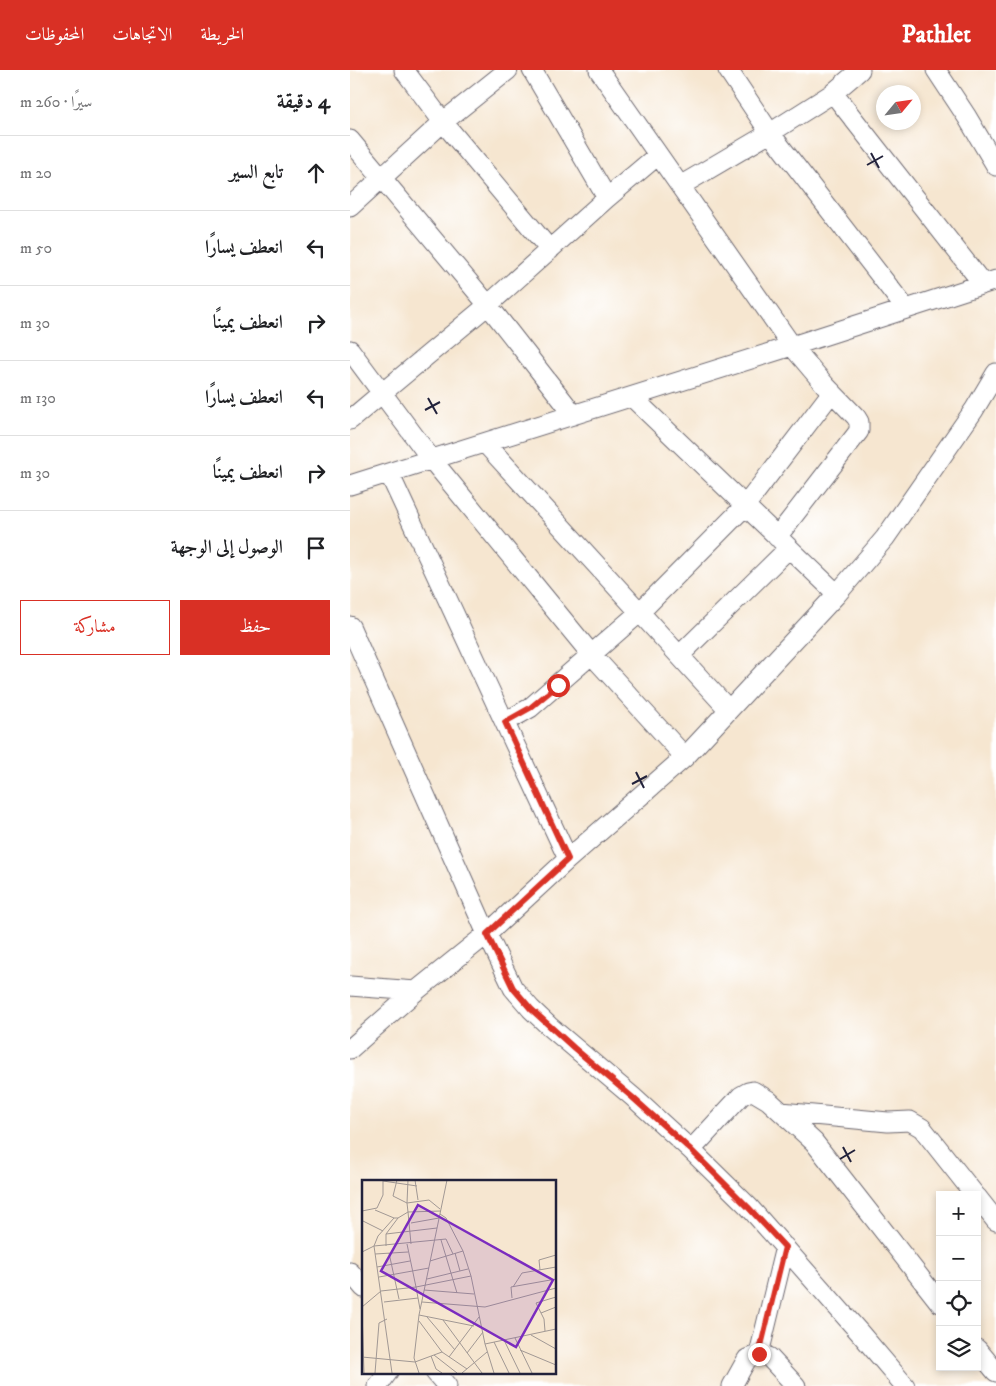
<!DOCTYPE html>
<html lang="ar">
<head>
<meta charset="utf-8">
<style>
	body { margin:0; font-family:"IM FELL DW Pica",Amiri,serif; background:#f2f2f2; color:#202124; direction:rtl }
	.controls { position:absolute; right:15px; bottom:15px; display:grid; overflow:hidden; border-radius:0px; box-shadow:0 2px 8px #0003 }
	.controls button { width:45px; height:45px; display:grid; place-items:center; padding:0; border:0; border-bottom:1px solid #e0e0e0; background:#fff; color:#202124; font:25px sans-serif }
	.compass { position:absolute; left:526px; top:15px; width:45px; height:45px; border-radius:50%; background:#fff; box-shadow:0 2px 8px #0003; rotate:61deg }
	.stop { position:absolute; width:15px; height:15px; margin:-11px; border:4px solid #d93025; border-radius:50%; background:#fff }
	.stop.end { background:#d93025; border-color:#fff; box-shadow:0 1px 5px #0008 }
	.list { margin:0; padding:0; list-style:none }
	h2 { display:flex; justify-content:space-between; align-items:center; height:65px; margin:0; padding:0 20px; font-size:21px }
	h2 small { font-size:16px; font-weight:400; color:#757577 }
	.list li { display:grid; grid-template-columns:32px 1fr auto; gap:15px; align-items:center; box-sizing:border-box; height:75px; padding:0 20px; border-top:1px solid #e0e0e0 }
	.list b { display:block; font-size:19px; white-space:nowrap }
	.list em { font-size:16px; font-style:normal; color:#757577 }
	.actions { display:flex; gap:10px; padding:15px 20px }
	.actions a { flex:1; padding:11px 0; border:1px solid #d93025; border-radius:0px; text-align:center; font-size:18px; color:#d93025 }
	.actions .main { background:#d93025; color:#fff }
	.icon { flex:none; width:28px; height:28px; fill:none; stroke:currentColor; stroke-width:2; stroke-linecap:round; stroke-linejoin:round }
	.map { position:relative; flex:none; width:646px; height:1316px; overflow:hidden; direction:ltr }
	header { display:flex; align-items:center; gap:30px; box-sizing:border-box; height:70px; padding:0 25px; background:#d93025; color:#fff }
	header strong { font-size:24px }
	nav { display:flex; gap:28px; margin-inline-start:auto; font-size:18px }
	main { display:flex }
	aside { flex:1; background:#fff }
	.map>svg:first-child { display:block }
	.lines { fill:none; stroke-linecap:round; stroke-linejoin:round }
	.street-casing { stroke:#6c676f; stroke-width:21 }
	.street { stroke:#fff; stroke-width:19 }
	.route { stroke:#d93025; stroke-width:6 }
	.ticks { fill:none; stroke:#22223b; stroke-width:2 }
	.inset-road { fill:none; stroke:#a19894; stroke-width:1 }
	.view { fill:#7b2cbf; fill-opacity:0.15; stroke:#7b2cbf; stroke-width:2.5 }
	.inset-edge { fill:none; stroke:#22223b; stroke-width:2.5 }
</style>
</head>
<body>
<header>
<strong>Pathlet</strong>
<nav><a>الخريطة</a><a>الاتجاهات</a><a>المحفوظات</a></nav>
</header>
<main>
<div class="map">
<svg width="646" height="1316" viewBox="0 0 646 1316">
	<rect width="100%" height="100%" fill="#fff"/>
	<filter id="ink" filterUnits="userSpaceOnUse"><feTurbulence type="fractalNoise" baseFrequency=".02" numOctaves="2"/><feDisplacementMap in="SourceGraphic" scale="10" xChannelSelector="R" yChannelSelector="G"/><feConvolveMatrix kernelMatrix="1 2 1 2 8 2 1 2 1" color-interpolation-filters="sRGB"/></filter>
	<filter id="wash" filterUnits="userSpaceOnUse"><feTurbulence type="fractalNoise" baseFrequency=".0096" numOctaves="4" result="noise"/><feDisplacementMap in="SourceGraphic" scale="20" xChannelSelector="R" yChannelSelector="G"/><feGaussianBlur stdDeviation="1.12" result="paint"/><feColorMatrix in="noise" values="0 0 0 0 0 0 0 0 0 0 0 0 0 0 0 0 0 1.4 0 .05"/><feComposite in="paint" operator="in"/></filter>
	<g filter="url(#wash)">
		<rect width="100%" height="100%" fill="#f6e6d0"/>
	</g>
	<g filter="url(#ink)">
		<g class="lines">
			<g class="street-casing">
				<path id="street" d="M54,0L93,52L200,180
					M182,0L257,128
					M249,0L442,276L475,315L506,347L509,352V361L427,467
					M378,0L420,63L556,239
					M586,0L617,47L646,96
					M483,23L633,214
					M0,70L138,235L224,345
					M330,116L420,63L483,23L510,0
					M0,137L93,52L158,0
					M0,280L32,323L0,350
					M282,327L487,524L335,687
					M135,373L379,640
					M39,403L218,789
					M0,415L442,276L646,210
					M487,524L535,468L624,340L646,303
					M0,556L137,864L163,918L181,939L199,956L283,1027L341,1080L399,1137L510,1263L555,1316
					M330,585L439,478
					M155,652L180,638L290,542L395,436L482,322
					M0,916L66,921
					M0,979L66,921L137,864L218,789L335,687L241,584L82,390L32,323L138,235L257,128L308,85
					M431,1042L538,1052L560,1051L572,1058L625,1125
					M341,1080L391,1026L398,1022L403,1021L418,1030L464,1072L590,1233
					M627,1127L646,1151
					M0,1202L14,1218
					M627,1279L646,1302
					M409,1284L435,1177
					M85,1302L97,1316
					M28,1316L38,1302
					M382,1316L397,1289L409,1284L419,1287L446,1316"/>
			</g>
			<use href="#street" class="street"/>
		</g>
	</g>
	<g class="lines" filter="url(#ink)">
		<path class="route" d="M208,615L180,638L155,652L218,789L137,864L163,918L181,939L224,978L282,1027L341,1080L398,1137L435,1177L409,1284"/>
	</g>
	<path class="ticks" d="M521,83L529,98M517,95L533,86M78,328L87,344M75,340L90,332M286,702L294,718M282,714L297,706M493,1077L501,1092M490,1089L505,1080"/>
	<g transform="translate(12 1110)">
		<rect width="194" height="194" fill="#f6e6d0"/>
		<path class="inset-road" d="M35,0L31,16L45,23L46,0M53,0L56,20M21,1L55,6M13,30L32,38M0,31L15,28L21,15V0M78,34L84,38L101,71M1,41L21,51M49,43L77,38M24,54L36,38L46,32L45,23L67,20L78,29M79,60L95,113M45,64L54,107L109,96L123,164L194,149M49,64L46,32L79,31M24,66V54L75,48M0,72L12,66L84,59L91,74M27,73L37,119M93,73L98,91M13,74L46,72M68,81L101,71L109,96M15,87L48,81M178,90L177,80L194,75M17,97L67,88M65,99L106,89M151,107L160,93L194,87M62,110L112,114M150,118L149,107L194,99M22,122L56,118M60,122L123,127L194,108M0,127L19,111L54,107L58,129M0,130L2,193M179,133L194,127M57,135L112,146M65,137L93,170M81,140L120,193M57,141L80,172L105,189M183,151L182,139L174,123L194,117M169,155L194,169M153,158L170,193M142,160L158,193M132,162L147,193M123,164L132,193M158,170L194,185M105,173L121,152M72,175L95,193M69,176L74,189L80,193M0,177L53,182L80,172M87,177L117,137M13,193L17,143L25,139M30,193L12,66L16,56L32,38H36M57,193L52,178L57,135L85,0M100,193L125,172"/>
		<path class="view" d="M56,25L191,100L154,167L19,91Z"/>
		<rect width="194" height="194" class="inset-edge"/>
	</g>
</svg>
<div class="controls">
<button>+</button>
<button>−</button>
<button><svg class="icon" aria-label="locate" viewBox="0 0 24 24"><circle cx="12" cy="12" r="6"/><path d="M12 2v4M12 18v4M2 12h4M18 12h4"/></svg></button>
<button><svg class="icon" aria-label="layers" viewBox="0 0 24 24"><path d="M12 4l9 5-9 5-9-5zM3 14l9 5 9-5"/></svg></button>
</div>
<svg class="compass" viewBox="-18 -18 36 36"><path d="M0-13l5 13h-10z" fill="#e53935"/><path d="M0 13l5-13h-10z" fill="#757577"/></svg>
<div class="stop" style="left:208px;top:615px"></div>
<div class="stop end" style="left:409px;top:1284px"></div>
</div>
<aside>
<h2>4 دقيقة<small>سيرًا · 260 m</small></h2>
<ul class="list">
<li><svg class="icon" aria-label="ahead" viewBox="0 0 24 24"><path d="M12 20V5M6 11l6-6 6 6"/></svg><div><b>تابع السير</b></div><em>20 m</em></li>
<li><svg class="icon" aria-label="left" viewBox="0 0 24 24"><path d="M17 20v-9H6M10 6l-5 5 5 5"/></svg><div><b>انعطف يسارًا</b></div><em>50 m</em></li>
<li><svg class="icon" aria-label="right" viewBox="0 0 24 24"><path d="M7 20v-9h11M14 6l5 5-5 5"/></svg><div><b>انعطف يمينًا</b></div><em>30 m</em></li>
<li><svg class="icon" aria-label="left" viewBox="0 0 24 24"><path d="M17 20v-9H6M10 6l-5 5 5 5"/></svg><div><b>انعطف يسارًا</b></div><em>130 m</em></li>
<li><svg class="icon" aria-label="right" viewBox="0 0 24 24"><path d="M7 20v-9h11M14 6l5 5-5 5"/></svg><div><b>انعطف يمينًا</b></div><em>30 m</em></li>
<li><svg class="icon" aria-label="arrive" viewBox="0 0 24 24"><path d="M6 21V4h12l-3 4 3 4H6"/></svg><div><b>الوصول إلى الوجهة</b></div></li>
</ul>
<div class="actions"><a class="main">حفظ</a><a>مشاركة</a></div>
</aside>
</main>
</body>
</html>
